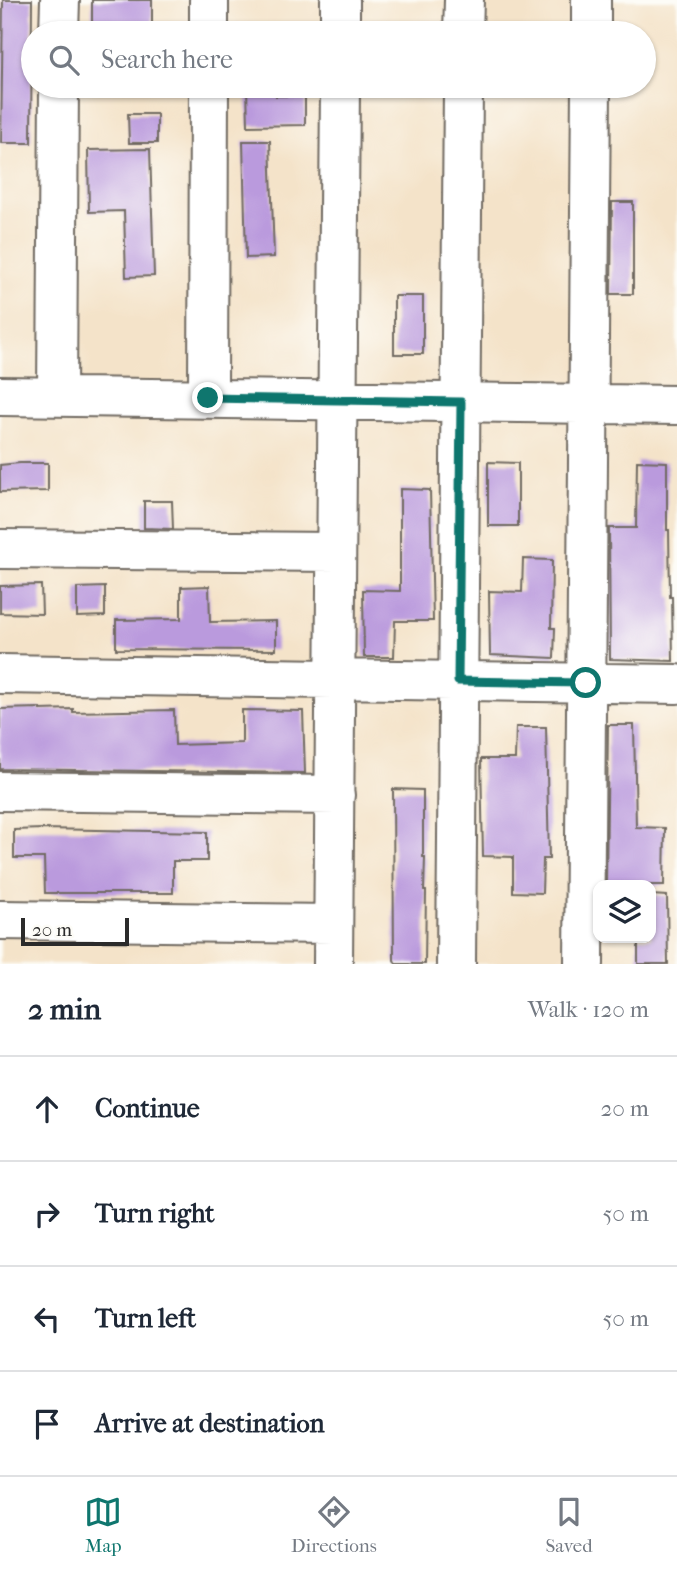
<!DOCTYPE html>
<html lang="en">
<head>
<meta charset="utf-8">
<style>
	body { margin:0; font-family:"IM FELL French Canon",serif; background:#f6f6f7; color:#1f2937 }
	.controls { position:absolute; right:21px; bottom:21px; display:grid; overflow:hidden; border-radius:14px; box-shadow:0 2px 5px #0004 }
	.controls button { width:63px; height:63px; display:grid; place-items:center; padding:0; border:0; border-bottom:2px solid #e0e1e3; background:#fff; color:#1f2937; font:35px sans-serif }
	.scale { position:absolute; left:21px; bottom:18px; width:108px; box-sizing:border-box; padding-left:7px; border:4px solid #2b2b2b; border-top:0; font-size:19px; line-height:24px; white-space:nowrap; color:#2b2b2b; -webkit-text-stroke:5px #fdfcf7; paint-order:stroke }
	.stop { position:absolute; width:21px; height:21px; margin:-16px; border:5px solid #0f766e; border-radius:50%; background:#fff }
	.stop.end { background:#0f766e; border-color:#fff; box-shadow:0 2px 7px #0008 }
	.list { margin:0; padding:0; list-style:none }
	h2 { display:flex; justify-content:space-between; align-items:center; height:91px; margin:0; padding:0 28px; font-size:30px }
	h2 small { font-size:23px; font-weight:400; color:#747a83 }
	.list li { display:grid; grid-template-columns:46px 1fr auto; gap:21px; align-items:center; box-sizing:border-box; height:105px; padding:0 28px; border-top:2px solid #e0e1e3 }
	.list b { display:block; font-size:26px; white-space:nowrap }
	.list em { font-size:23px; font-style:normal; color:#747a83 }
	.icon { flex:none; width:38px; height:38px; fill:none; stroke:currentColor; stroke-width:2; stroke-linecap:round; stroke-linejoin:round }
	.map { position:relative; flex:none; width:677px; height:964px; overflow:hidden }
	.search { position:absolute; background:#fff; box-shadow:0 2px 5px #0004; left:21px; right:21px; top:21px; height:77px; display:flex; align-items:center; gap:18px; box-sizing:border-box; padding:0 24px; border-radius:38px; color:#747a83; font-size:26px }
	.sheet { height:511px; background:#fff }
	nav { display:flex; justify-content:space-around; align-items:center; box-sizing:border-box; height:98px; border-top:2px solid #e0e1e3; background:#fff; font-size:19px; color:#747a83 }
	nav a { display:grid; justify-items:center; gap:4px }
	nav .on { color:#0f766e }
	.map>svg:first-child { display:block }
	.building { fill:#ba9add }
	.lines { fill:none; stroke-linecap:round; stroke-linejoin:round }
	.minor-casing { stroke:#716b62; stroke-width:42 }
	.minor { stroke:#fff; stroke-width:38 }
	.route { stroke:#0f766e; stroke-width:9 }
</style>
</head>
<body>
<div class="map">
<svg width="677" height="964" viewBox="0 0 677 964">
	<rect width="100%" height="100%" fill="#fdfcf7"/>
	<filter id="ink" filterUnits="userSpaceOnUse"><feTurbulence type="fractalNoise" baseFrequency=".0143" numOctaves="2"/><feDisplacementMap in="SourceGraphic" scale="14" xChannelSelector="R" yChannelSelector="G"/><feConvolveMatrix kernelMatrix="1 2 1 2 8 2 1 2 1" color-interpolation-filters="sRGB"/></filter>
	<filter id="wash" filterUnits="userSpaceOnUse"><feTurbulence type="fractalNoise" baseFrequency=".00686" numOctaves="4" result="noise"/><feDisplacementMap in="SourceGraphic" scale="28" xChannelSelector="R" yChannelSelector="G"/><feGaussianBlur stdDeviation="1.57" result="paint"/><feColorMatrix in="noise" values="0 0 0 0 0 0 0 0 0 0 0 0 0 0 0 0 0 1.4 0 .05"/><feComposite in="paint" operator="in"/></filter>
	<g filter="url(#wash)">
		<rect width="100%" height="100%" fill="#f4e3c9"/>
		<g id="blocks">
			<path class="building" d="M3,0H32L31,143H1Z
				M92,0H152V33H92Z
				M247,86H275L276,96H305V125L248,126Z
				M128,114H157V143H129Z
				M243,141H270L274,257L246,258Z
				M150,149L154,276L126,277L124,211L89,212L88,150Z
				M612,202H633V294H611Z
				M394,296H423V354H394Z
				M637,461L667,462V530H669L670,597H672L673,661L610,659L609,528H636Z
				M488,462L518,463V526H488Z
				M20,463H48V491L0,492V465Z
				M400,489L430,490L433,621H395L394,657H364L363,590L400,591Z
				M144,501H172L173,529L144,528Z
				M523,559L552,560L551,628H555L554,658L490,655L489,591L522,592Z
				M41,585L42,614L0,613V586Z
				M209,586L210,622L276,621V650L116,649V620L181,619V587Z
				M105,587V616L77,617V588Z
				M40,708V710L73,709V712L174,710L175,745L242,743V710L303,711L305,773L0,769V709Z
				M608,725H634L636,827L665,828L664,885H606Z
				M516,727H546L549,859H543L542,893L513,892V857L483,856L481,759H515Z
				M393,789L423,790V857H425L424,891H426L425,964H396L394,960Z
				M42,829L207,832V861H173V893H45L44,858H14V830Z
				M651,895L667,896L668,964H638V938H651Z"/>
		</g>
	</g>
	<g filter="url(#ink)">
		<use href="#blocks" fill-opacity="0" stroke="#716b62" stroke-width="2"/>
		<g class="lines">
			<g class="minor-casing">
				<path id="minor" d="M59,33L60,0
					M209,33V0
					M340,33V0
					M463,33L464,0
					M591,33V0
					M0,396L677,405
					M57,396L59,86
					M208,398L209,86
					M0,549L336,552
					M0,674L677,684
					M0,791L335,795
					M0,920L333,924
					M333,964L340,86
					M456,964L463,86
					M584,964L591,86"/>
			</g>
			<use href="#minor" class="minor"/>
		</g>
	</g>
	<g class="lines" filter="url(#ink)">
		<path class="route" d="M208,398L461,402L458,681L586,683"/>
	</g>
</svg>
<div class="controls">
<button><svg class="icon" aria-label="layers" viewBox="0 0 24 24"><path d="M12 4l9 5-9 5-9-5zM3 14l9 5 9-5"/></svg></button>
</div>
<div class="scale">20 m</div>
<div class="stop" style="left:586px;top:683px"></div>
<div class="stop end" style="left:208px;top:398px"></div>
<div class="search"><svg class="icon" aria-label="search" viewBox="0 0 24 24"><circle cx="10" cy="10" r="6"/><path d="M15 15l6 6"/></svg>Search here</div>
</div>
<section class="sheet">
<h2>2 min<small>Walk · 120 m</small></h2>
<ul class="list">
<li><svg class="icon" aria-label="ahead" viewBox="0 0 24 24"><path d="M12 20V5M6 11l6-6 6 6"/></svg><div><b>Continue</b></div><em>20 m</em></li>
<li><svg class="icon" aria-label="right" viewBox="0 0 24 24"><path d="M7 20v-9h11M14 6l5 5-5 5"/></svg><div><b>Turn right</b></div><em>50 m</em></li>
<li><svg class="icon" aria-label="left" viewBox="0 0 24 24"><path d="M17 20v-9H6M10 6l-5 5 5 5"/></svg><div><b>Turn left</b></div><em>50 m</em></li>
<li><svg class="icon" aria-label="arrive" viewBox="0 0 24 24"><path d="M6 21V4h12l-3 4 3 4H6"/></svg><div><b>Arrive at destination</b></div></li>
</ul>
</section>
<nav>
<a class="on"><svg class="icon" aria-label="map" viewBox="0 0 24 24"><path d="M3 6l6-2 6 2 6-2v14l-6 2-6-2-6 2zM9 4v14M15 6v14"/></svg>Map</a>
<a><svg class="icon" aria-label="directions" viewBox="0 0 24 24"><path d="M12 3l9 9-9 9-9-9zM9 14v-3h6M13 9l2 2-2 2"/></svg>Directions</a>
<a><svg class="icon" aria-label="saved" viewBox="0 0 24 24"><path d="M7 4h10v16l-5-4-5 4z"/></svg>Saved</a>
</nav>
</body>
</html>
